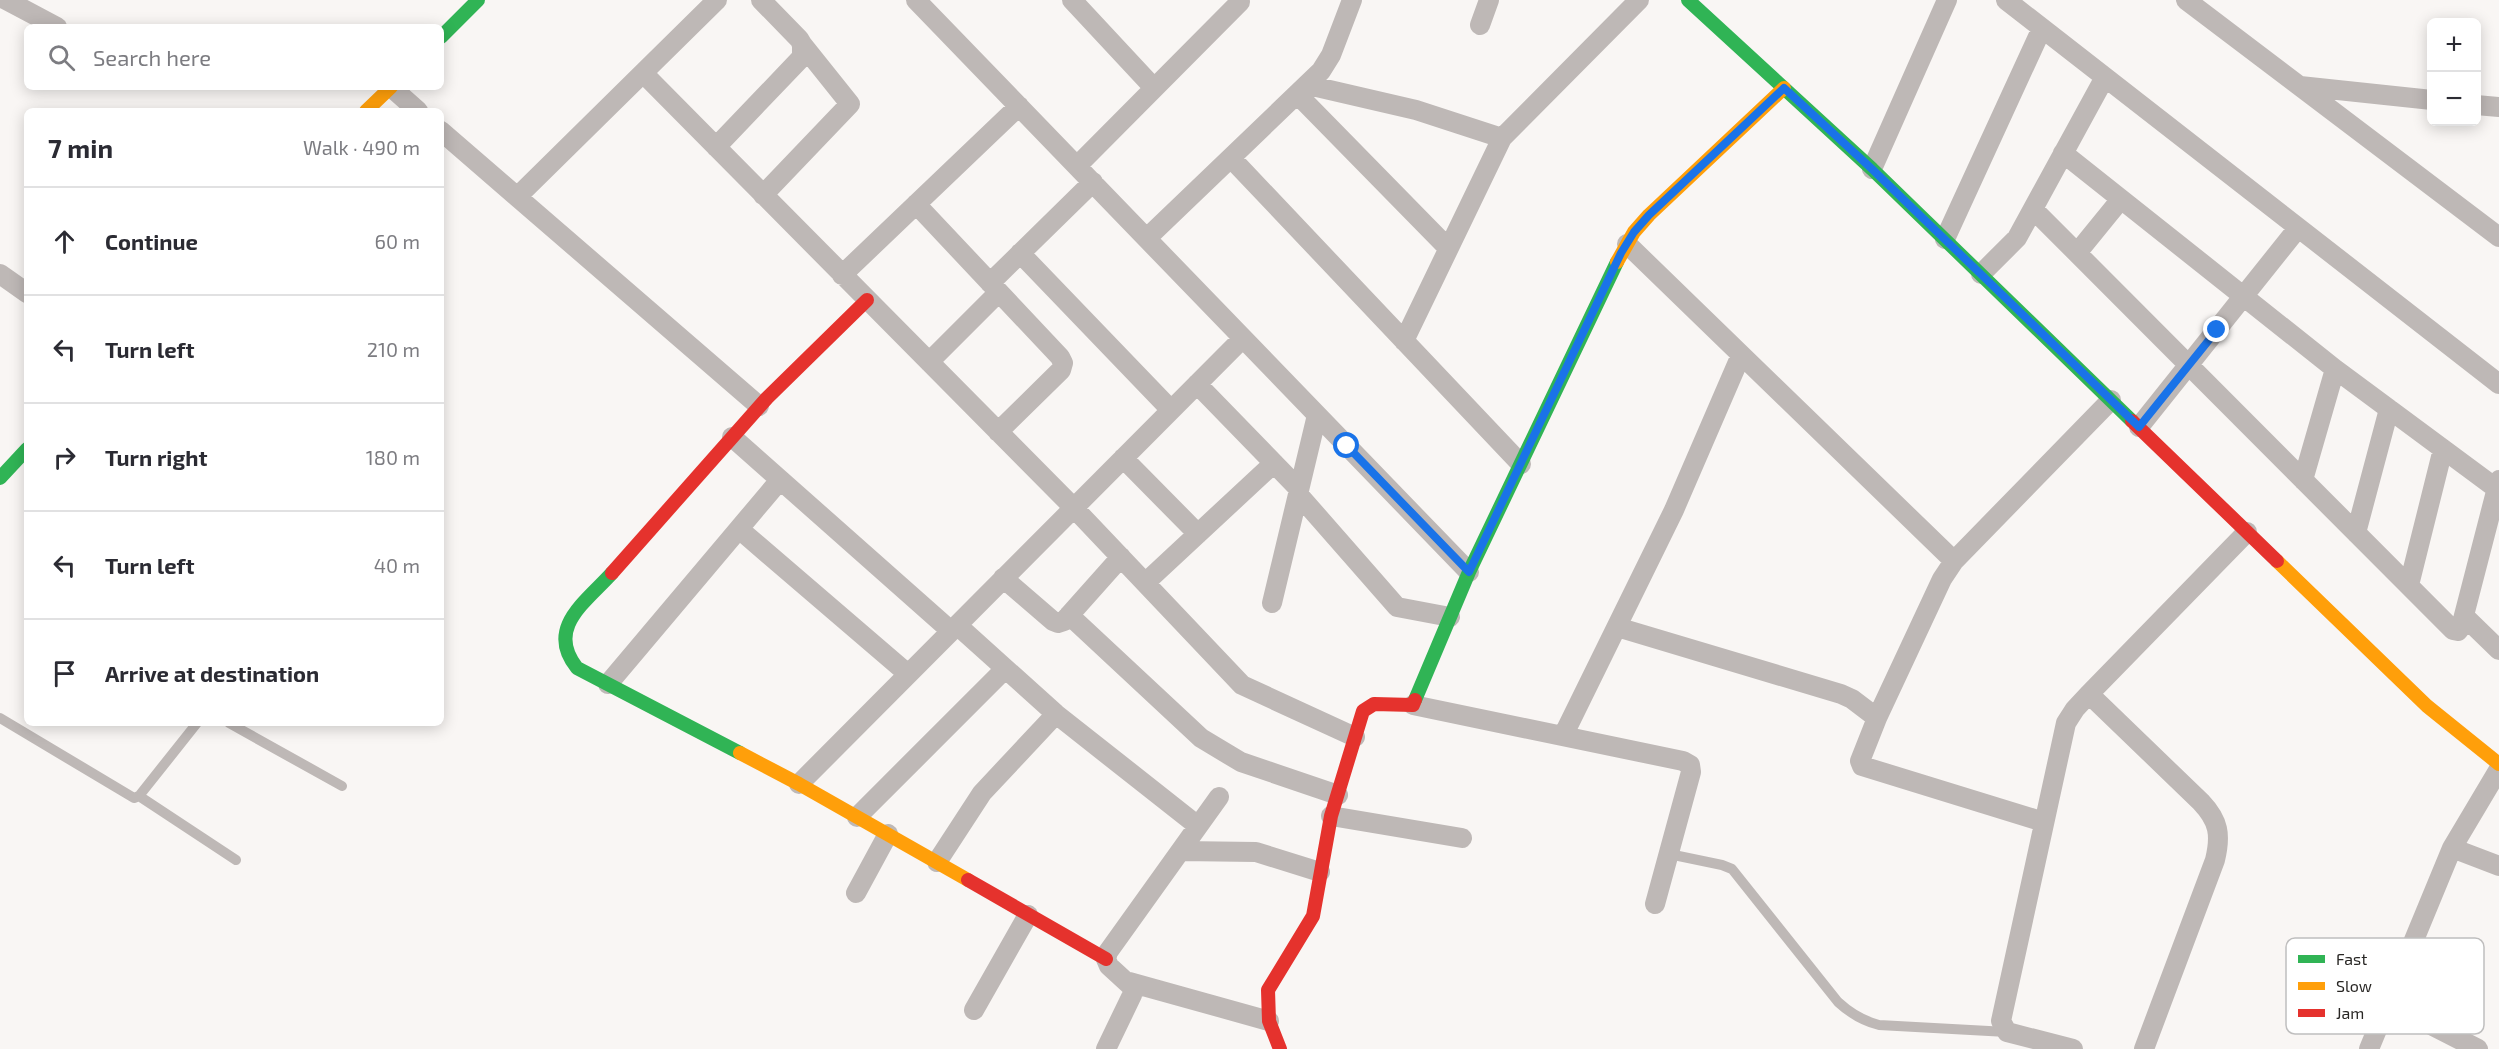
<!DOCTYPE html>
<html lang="en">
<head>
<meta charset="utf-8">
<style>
	body { margin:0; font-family:"Exo 2",sans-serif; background:#f2f2f3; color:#2b2b33 }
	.controls { position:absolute; right:18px; top:18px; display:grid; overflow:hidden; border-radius:9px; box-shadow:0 3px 15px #0003 }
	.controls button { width:54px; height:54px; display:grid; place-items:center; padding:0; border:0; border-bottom:2px solid #e1e1e2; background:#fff; color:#2b2b33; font:30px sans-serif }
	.stop { position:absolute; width:18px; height:18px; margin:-14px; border:4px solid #1a73e8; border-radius:50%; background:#fff }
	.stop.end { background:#1a73e8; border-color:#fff; box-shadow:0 2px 6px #0008 }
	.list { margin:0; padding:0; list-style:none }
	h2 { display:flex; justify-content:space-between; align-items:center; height:78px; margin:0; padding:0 24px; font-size:26px }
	h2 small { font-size:20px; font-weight:400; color:#7c7c81 }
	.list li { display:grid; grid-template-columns:39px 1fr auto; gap:18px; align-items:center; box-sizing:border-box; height:108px; padding:0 24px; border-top:2px solid #e1e1e2 }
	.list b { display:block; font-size:22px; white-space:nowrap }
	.list em { font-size:20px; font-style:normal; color:#7c7c81 }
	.icon { flex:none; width:33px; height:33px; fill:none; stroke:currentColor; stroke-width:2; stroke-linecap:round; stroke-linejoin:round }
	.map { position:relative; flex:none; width:2499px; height:1049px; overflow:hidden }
	.search { position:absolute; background:#fff; box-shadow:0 3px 15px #0003; left:24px; top:24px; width:420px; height:66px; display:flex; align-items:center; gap:15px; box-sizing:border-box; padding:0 21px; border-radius:9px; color:#7c7c81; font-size:22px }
	.panel { position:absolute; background:#fff; box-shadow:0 3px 15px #0003; left:24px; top:108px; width:420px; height:618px; border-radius:9px }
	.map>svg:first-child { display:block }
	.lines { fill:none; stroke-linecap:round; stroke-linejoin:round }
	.lane { stroke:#beb8b6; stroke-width:10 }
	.street { stroke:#beb8b6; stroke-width:20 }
	.fast { stroke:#30b455; stroke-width:14 }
	.slow { stroke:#ff9f0a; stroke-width:14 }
	.jam { stroke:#e5322d; stroke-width:14 }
	.route { stroke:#1a73e8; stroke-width:8 }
	.key { fill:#fff; stroke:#bfbebe; stroke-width:1.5 }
	.key-label { font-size:16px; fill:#292725 }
</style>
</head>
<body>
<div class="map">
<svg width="2499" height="1049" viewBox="0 0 2499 1049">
	<rect width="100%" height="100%" fill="#f9f6f4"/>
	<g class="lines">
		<path class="lane" d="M0,718L134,798L139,796L197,723
			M229,723L342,786
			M139,796L236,860
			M1669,854L1722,865L1732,869L1838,1002C1851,1014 1863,1021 1879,1025L2007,1032"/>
		<path class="street" d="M6,0L57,27
			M916,0L1469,572
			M1072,0L1154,88
			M2006,0L2499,384
			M2186,0L2499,237
			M1480,25L1489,0
			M644,74L1074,508L1242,685L1355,737
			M1308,85L1416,110L1502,138
			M2300,86L2432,100
			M391,87L418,111
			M1298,95L1448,248
			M2476,105L2499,107
			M441,131L759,406
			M716,147L802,57V44L799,39L761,0
			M2063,153L2335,369L2497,489
			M1231,158L1521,464
			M1077,166L1240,2
			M1872,169L1947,0
			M763,195L850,104L802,44
			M517,197L717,0
			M916,204L1060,357L1063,363L1061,370L998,432
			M2033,209L2453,630L2458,631L2461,627L2499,480
			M1147,238L1321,71L1331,55L1352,0
			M1945,239L2042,28
			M1627,244L1954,561
			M1020,253L1171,410
			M2077,253L2121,199
			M0,274L27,293
			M1981,274L2017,238L2105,77
			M842,275L1019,106
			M990,283L1093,182
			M1404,341L1502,138L1639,0
			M929,362L999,292
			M1197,384L1299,489
			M2139,427L2298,228
			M732,437L951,631
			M1123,458L1198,534
			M2303,480L2335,369
			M1298,494L1397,607L1450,617
			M739,529L908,674
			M2356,533L2389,409
			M1003,578L1053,621L1058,623L1064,621L1121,557
			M1145,583L1274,463
			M2409,585L2443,449
			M1272,603L1317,415
			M1069,615L1201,738L1241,762L1338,795
			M2464,616L2499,650
			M957,625L1056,714L1198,826
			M1617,627L1841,694L1852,699L1877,718
			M608,684L780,480
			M2089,694L2201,802C2219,821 2221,835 2215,860L2144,1049
			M1413,705L1683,761L1690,765L1691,772L1655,904
			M1563,736L1674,510L1741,355
			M799,784L1243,338
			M1331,816L1462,838
			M857,817L1005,669
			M2044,822L1862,766L1860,761L1877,718L1942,579L1954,561L2111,400
			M2452,848L2499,866
			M1181,851L1256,852L1320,872
			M937,862L982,793L1056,714
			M856,893L888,834
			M1129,982L1269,1021
			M2388,1003L2478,1049
			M974,1010L1028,915
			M1106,1049L1132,995L1133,988L1109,966L1106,959L1108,952L1219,797
			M2073,1049L2007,1032L2001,1021L2066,723L2075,709L2089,694L2247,532
			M2369,1049L2452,848L2499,769"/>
		<path class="fast" d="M1688,0L1872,169L2132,421
			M441,37L478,0
			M0,478L27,449
			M612,573C586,602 545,628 577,668L740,753
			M1415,700L1469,572L1617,262"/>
		<path class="slow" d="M366,111L391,87
			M1617,262L1634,232L1649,215L1784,88
			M2277,561L2427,706L2499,764
			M740,753L799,784L968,880"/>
		<path class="jam" d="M2132,421L2277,561
			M612,573L767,398L867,300
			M968,880L1106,959
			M1280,1049L1269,1021L1268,990L1313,916L1331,816L1363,711L1374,704L1413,705L1415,700"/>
	</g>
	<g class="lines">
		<path class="route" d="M1347,446L1469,572L1621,253L1634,232L1649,215L1784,88L1872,169L2139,427L2217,330"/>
	</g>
	<rect x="2286" y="938" width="198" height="96" rx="9" class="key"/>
	<rect x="2298" y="955" width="27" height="8" fill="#30b455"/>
	<rect x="2298" y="982" width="27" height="8" fill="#ff9f0a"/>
	<rect x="2298" y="1009" width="27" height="8" fill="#e5322d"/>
	<g class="key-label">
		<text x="2336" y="965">Fast</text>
		<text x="2336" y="992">Slow</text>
		<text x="2336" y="1019">Jam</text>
	</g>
</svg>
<div class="controls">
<button>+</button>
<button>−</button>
</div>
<div class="stop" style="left:1347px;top:446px"></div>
<div class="stop end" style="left:2217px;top:330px"></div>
<div class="search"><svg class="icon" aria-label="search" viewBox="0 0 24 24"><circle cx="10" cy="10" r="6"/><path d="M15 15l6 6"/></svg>Search here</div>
<section class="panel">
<h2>7 min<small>Walk · 490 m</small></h2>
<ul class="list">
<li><svg class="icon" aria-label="ahead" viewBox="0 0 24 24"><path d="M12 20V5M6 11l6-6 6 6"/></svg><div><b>Continue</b></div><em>60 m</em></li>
<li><svg class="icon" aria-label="left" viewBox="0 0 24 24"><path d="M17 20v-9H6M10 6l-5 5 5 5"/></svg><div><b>Turn left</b></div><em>210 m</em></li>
<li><svg class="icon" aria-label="right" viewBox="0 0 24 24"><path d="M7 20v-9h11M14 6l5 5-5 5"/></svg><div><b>Turn right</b></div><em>180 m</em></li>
<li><svg class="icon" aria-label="left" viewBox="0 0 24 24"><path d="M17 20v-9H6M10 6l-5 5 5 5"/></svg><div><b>Turn left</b></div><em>40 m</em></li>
<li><svg class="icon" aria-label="arrive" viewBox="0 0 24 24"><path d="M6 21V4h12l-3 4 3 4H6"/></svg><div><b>Arrive at destination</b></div></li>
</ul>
</section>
</div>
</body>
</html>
